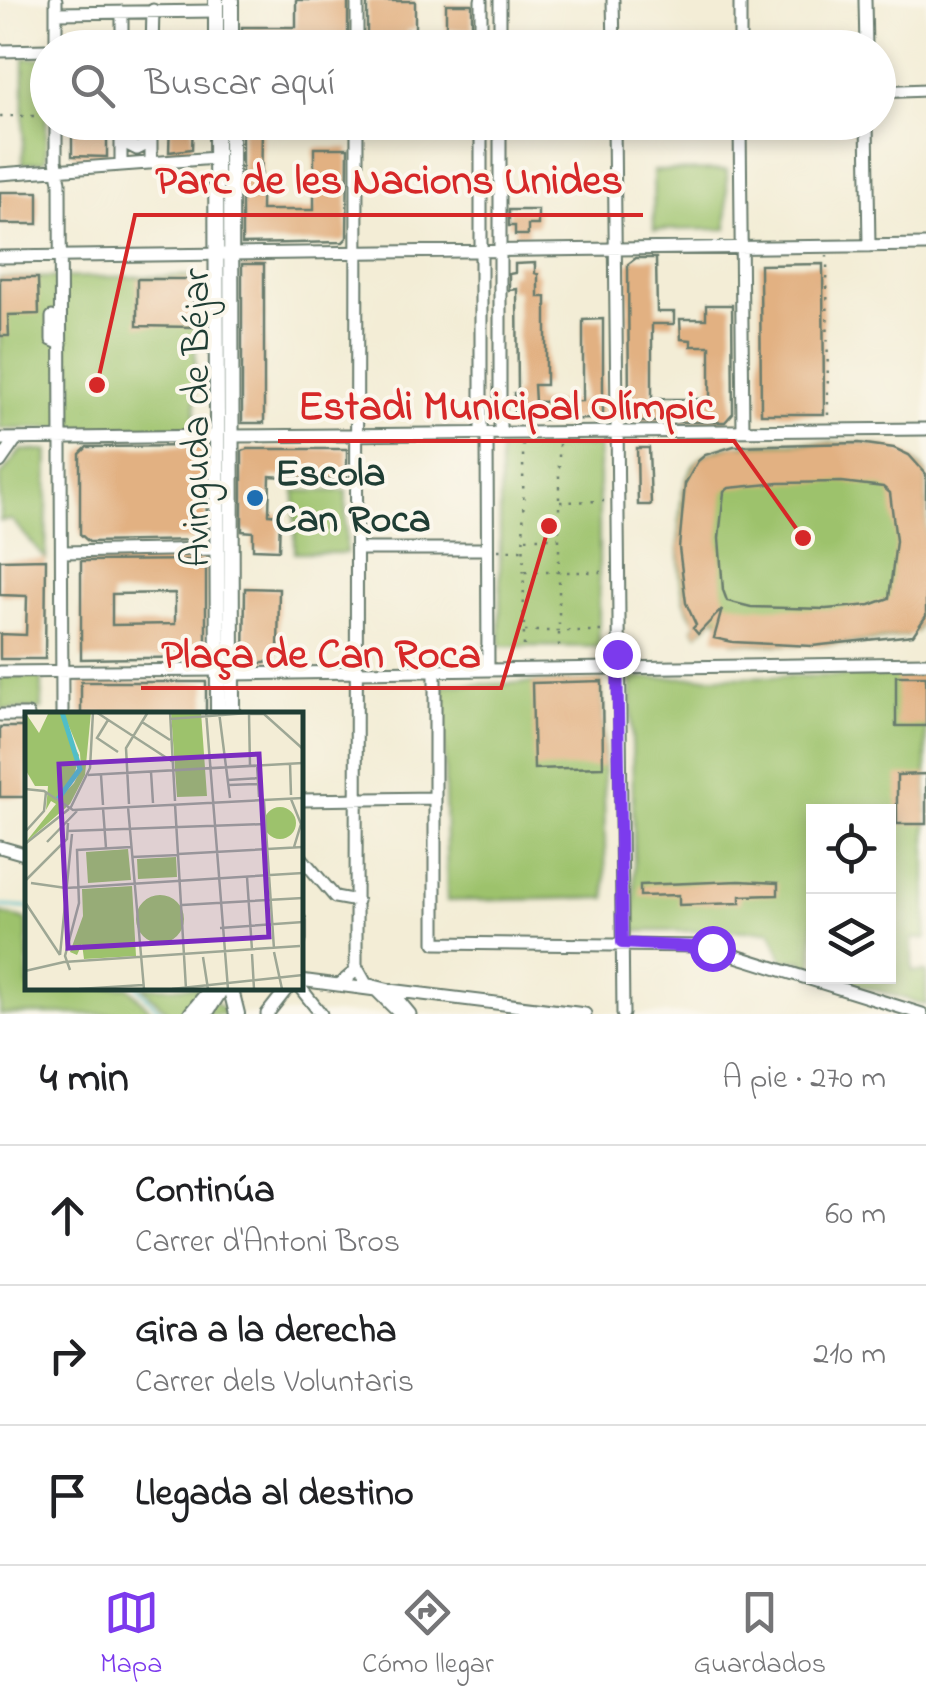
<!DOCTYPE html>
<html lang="es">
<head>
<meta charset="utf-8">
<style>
	body { margin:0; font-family:"Indie Flower",sans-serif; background:#f2f2f2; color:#202124 }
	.controls { position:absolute; right:30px; bottom:30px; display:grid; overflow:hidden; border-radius:0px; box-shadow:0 5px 15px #0003 }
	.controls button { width:90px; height:90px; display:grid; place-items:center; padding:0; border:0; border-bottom:2px solid #e0e0e0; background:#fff; color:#202124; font:50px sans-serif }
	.stop { position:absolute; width:30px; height:30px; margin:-22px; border:8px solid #7c3aed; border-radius:50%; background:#fff }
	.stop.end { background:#7c3aed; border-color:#fff; box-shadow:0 2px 10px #0008 }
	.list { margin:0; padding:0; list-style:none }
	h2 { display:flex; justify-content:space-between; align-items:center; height:130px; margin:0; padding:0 40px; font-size:42px }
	h2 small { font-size:32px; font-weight:400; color:#757577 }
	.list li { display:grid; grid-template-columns:65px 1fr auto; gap:30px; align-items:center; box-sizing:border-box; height:140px; padding:0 40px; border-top:2px solid #e0e0e0 }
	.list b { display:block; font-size:38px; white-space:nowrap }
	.list p { margin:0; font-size:32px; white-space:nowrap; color:#757577 }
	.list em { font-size:32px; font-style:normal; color:#757577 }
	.icon { flex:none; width:55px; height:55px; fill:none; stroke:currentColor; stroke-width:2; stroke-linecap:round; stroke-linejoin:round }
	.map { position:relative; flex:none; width:926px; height:1014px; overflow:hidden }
	.search { position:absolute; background:#fff; box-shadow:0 5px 15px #0003; left:30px; right:30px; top:30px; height:110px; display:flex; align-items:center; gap:25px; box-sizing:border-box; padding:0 35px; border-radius:55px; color:#757577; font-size:38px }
	.sheet { height:550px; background:#fff }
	nav { display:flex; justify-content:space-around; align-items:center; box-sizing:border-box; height:140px; border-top:2px solid #e0e0e0; background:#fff; font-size:28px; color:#757577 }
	nav a { display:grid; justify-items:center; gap:5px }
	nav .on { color:#7c3aed }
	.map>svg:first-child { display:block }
	.green { fill:#9dc26c; stroke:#5e8050; stroke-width:2.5 }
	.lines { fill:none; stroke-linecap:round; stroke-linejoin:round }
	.stream { stroke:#51bec8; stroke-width:2.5 }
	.building { fill:#e2b182; fill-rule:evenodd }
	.minor-casing { stroke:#697b6d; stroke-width:15 }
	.major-casing { stroke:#697b6d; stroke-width:18 }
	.path { stroke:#697b6d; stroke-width:2.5; stroke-dasharray:2.5 8; stroke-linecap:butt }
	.minor { stroke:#fff; stroke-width:11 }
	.major { stroke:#fff; stroke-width:14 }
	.route { stroke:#7c3aed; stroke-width:12 }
	.poi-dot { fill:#1f6fb2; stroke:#fbf7ec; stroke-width:4 }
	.labels { text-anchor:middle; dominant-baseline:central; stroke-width:8; stroke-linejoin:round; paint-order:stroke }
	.street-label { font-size:40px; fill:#1f3d34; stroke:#fbf7ec }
	.poi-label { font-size:40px; font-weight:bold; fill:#1f3d34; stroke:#fbf7ec; text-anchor:start }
	.inset-river { fill:none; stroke:#51bec8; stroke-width:5 }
	.inset-road { fill:none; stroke:#9ea795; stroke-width:2.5 }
	.view { fill:#7b2cbf; fill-opacity:0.15; stroke:#7b2cbf; stroke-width:5 }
	.inset-edge { fill:none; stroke:#1f3d34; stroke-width:5 }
	.leader { fill:none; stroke:#d62828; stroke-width:4 }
	.callout-dot { fill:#d62828; stroke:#fbf7ec; stroke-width:4 }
	.callout-label { font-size:42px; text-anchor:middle; font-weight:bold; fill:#d62828; stroke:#fbf7ec; stroke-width:8; stroke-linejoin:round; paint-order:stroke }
</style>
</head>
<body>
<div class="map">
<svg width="926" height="1014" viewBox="0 0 926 1014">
	<rect width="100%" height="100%" fill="#fbf7ec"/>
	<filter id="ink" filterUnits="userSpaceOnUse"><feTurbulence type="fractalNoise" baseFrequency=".01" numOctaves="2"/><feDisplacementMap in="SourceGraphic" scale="20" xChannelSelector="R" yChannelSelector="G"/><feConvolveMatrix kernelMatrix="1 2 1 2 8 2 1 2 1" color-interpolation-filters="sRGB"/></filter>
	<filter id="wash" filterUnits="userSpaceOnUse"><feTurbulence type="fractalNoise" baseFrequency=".0048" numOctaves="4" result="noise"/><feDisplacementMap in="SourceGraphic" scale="40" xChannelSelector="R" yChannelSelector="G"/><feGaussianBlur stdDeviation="2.25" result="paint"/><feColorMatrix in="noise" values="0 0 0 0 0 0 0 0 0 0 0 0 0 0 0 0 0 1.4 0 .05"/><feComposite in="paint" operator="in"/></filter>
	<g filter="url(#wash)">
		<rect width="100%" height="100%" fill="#f3edd6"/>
		<path class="green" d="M24,58H47L46,159L43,162L23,164Z
			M727,170V229L654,230L653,171Z
			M196,276L195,428L0,429V278Z
			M859,443C886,446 910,450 926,474V616L916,632L902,617L907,636C849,646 792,647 733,642L716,616L698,634L693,628L697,623C679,605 679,566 679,542C679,516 679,471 705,455C731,438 824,444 859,443Z
			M599,445V647L500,646V446Z
			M21,450L48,451L46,559L12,520L0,521V477Z
			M295,491H346V553H295Z
			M926,675V938L912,939V971L926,972V1005L832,977L888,976V812H814L813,971L803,968V960H783L771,931H635L631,678Z
			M0,676H42V709L0,710Z
			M602,681L606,898L447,901L443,685Z
			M0,913L27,920L28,986L128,987L154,1014H0Z
			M142,987H200V991L230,1014H169Z"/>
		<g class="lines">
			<path class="stream" d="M0,906L28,908
				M136,986L163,1014"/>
		</g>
		<g id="blocks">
			<path class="building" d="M296,0H348V48H242V27H296Z
				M367,1H415V30H407V48H367Z
				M446,4H472V30H446Z
				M72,122H107V157L72,156Z
				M170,122L193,123L192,149L169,152Z
				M242,122H262L261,210H314V148H348L347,238L343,242L242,244Z
				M0,192H38V224H0Z
				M509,210H538V225H528V235H515V226H509Z
				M636,258H656L657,312H674V324H652V399H710V346H691V340L681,339L680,319H706V305H732L733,413L725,422H638L629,414L628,264Z
				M535,263V273L538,274V297H546V385H534L535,402L583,401V320L603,319V419L514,420V393H518L517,289L509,290V274L515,273V264Z
				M242,264H264V423H242Z
				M823,264L824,414H761L760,265Z
				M0,278H38L39,314L8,315L9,336H0Z
				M137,279H193V327L137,326Z
				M859,443L894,448L909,455L926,474V616L913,635L812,646L733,642L714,638L722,609L698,634L693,628L696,625L686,603L679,548L685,484L698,461L705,455L734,446ZM842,482L883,487L890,493L896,541L889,598L870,605L826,609L751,607L727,601L723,590L719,538L724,492L729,488L779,483Z
				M199,446L206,454L207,533L201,540L89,542L80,534V454L87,447Z
				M637,448H649L651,505H638Z
				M248,449H347V481L270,476L269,514L280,515L279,550L253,549V532L242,531V451Z
				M46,559L45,659H0V634L26,635L27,596L0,595V560Z
				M206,560V657L81,659V561ZM175,593V624L112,625V594Z
				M245,588L279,589L278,654L265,663H244Z
				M896,676H926V726H896Z
				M602,681L603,767L534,769L532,683Z
				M81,682H206V714H81Z
				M0,727H28V797H0Z
				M926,774V824H897V775Z
				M739,881L778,883V895L740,896V903L679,905V895L640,896V885Z"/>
		</g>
	</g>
	<g filter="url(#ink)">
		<use href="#blocks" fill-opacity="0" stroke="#697b6d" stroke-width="2.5"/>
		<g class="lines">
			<g class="minor-casing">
				<path id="minor" d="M56,0V48
					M357,0V48
					M500,0V48
					M613,0L614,48
					M865,0L866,48
					M56,13L216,11
					M122,48V12
					M152,48L153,10
					M481,48V0
					M740,48V0
					M0,51L48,50
					M878,92L926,90
					M56,122V160L60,182L62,714
					M481,122V434
					M614,122L623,1014
					M740,122L743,431
					M867,122L869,246
					M121,141L137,149L151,142
					M151,163V122
					M121,165V122
					M0,174L216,158
					M0,257L926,245
					M52,317V340L61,344
					M500,433V122
					M487,434L488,669
					M231,436L926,429
					M0,439L217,436
					M0,462L16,439
					M357,549H487
					M63,552L217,549
					M0,672L217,670
					M435,672V943L704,946L922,1014
					M232,674L926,663
					M0,715H28
					M300,800L433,798
					M0,847L28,855
					M300,856L335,897L357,901
					M300,920V940
					M356,966L366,984L390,990L585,1014
					M300,980L376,990L400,1014
					M340,984L353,973L356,966L357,122
					M299,986L321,1014
					M390,990L410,1014
					M267,1014L289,986"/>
			</g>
			<g class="major-casing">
				<path id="major" d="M216,0V48
					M231,0V48
					M216,122L218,714
					M231,122L232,714
					M230,986L237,1014
					M191,1014L214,986
					M205,1014L223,986"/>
			</g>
			<path class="path" d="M0,116H46
				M827,255L828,418
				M523,444L524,654
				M559,444V654
				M560,502L604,501
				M526,538H558
				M498,550H525
				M525,572H604
				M525,631H604"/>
			<use href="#minor" class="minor"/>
			<use href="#major" class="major"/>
		</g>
	</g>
	<g class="lines" filter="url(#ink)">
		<path class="route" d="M617,654L622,943L712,948"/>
	</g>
	<circle class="poi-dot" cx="255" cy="498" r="10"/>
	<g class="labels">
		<g class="street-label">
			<text transform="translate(198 418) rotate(-90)">Avinguda de Béjar</text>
		</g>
		<g class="poi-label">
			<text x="275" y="475">Escola<tspan x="275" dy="46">Can Roca</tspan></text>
		</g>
	</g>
	<g transform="translate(25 712)">
		<rect width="278" height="278" fill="#f3edd6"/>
		<path d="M0,0L14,21L24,0H36L44,27L54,43L48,70L32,89L49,71L56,57L55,41L38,0H66L60,63L45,92L0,131L31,92L26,89L21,98L23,74H10L0,57ZM146,0H176L182,84L152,85ZM239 111a16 16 0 1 1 32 0a16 16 0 1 1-32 0ZM103,137L106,168L63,171L61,140ZM151,145L152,165L113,167L112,147ZM107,174L111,244L59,247L57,232L52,243L45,240L58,204L57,177ZM111 207a24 24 0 1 1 48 0a24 24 0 1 1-48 0Z" fill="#9dc26c"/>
		<path class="inset-river" d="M33,87L55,57L37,0"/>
		<path class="inset-road" d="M71,0L148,50M145,0L150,89M181,0L203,277M194,0L205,86M145,7L223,1M83,8L72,26L93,40M117,10L145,28M265,51L266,83M232,53L234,85M225,54L224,2H239L278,37M126,60L128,91M63,63L278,51M76,63L78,93M203,68L233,66M204,73L234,72M0,77L19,79L48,98L278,86M266,87L276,112L269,135M239,89L249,237M104,92L101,36L123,0M150,92L161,277M103,95L119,277M78,96L81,136M45,97L65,56L68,0M43,119L240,112M0,120L19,99L21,80M22,130L52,99M0,132L44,97M153,142L278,135M107,145L154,143M222,165L227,238M0,169L42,127L43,111M6,171L41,176L278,161M0,190L35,243M157,193L278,186M195,216L278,210M249,240L257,277M227,242L229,277M35,243L47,122M178,245L183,277M45,258L40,244L54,191L52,138L106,135M0,259L39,250L275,234M54,277L118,273M147,277L278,263"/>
		<path class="view" d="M234,42L244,225L43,236L34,52Z"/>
		<rect width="278" height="278" class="inset-edge"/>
	</g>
	<path class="leader" d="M97 385L135 215H643M803 538L734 441H278M549 526L501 688H141"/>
	<g class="callout-dot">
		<circle cx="97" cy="385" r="10"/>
		<circle cx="803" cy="538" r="10"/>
		<circle cx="549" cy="526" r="10"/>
	</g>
	<g class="callout-label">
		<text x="389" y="193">Parc de les Nacions Unides</text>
		<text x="506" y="419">Estadi Municipal Olímpic</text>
		<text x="321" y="667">Plaça de Can Roca</text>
	</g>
</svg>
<div class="controls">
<button><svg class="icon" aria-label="locate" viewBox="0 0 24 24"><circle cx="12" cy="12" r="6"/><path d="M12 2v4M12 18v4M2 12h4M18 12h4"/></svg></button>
<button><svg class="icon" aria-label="layers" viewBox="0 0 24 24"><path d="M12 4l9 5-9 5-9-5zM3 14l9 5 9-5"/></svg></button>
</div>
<div class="stop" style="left:712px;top:948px"></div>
<div class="stop end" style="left:617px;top:654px"></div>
<div class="search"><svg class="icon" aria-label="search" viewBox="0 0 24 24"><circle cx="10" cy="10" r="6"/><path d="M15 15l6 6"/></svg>Buscar aquí</div>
</div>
<section class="sheet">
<h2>4 min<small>A pie · 270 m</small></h2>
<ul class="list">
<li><svg class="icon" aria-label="ahead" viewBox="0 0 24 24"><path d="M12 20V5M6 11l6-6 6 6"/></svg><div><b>Continúa</b><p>Carrer d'Antoni Bros</p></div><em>60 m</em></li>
<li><svg class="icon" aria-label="right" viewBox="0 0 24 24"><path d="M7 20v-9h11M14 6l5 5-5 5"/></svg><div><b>Gira a la derecha</b><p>Carrer dels Voluntaris</p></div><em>210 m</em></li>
<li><svg class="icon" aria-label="arrive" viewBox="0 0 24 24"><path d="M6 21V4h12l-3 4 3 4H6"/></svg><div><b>Llegada al destino</b></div></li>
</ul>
</section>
<nav>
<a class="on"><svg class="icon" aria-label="map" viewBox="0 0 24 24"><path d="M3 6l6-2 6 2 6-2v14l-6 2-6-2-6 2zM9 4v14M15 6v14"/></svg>Mapa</a>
<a><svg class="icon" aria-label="directions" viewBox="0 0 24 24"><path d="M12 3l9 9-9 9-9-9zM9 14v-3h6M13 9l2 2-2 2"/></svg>Cómo llegar</a>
<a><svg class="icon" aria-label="saved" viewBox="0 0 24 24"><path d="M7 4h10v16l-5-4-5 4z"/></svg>Guardados</a>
</nav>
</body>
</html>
